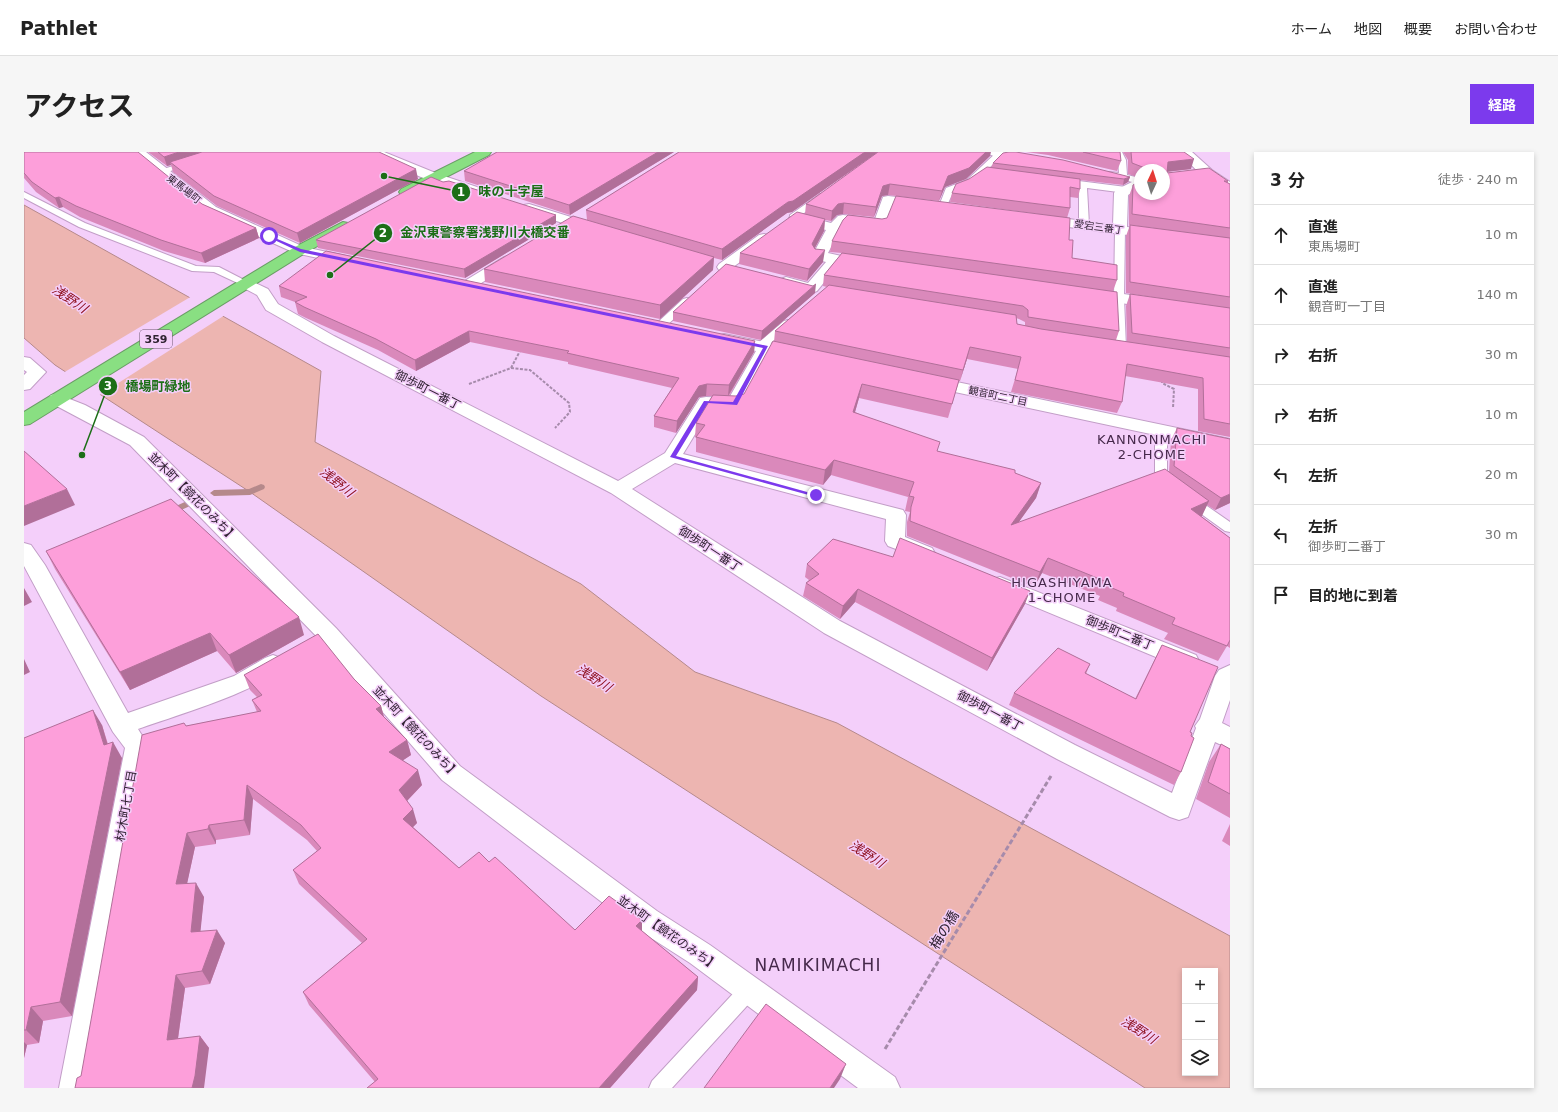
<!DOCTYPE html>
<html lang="ja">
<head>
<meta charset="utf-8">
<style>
	body { margin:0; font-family:"DejaVu Sans","Noto Sans JP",sans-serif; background:#f6f6f6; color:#222 }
	.controls { position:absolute; right:12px; bottom:12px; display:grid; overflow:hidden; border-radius:0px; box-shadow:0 2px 6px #0003 }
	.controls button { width:36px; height:36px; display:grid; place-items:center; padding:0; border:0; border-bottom:1px solid #e0e0e0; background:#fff; color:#222; font:20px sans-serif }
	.compass { position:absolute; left:1110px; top:12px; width:36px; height:36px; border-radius:50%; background:#fff; box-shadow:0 2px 6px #0003; rotate:4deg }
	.stop { position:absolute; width:12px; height:12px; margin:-9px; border:3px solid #7c3aed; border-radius:50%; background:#fff }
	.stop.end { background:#7c3aed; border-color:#fff; box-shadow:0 1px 4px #0008 }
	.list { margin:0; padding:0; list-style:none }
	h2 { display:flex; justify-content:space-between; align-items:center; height:52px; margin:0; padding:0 16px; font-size:17px }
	h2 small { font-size:13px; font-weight:400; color:#767676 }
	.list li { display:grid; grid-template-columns:26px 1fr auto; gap:12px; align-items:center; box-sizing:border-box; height:60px; padding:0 16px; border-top:1px solid #e0e0e0 }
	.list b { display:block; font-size:15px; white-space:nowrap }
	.list p { margin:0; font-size:13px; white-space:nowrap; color:#767676 }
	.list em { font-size:13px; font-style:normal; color:#767676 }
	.icon { flex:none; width:22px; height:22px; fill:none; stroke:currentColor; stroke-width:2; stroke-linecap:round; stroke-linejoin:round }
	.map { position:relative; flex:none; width:1206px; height:936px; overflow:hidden; border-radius:0px }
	header { display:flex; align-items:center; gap:24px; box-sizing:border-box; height:56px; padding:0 20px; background:#fff; border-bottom:1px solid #e0e0e0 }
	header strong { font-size:19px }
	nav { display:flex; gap:22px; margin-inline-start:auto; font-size:14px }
	.intro { display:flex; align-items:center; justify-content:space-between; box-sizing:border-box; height:96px; padding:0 24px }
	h1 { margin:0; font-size:28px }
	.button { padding:10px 18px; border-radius:0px; background:#7c3aed; color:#fff; font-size:14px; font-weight:700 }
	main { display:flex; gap:24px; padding:0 24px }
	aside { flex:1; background:#fff; border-radius:0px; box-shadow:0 2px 6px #0003 }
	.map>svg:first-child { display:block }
	.water { fill:#edb5b1; stroke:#b5898b; fill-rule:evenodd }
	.pier { fill:#f4cffa }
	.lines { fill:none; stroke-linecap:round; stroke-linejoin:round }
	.stream { fill:#b5898b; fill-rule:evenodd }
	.lane-casing { stroke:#c29ec7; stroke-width:2 }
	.street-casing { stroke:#c29ec7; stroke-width:2 }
	.highway-casing { stroke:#6a9d66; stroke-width:2 }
	.path-far1 { stroke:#a68bab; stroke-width:2; stroke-dasharray:3 1.5; stroke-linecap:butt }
	.path { stroke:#a68bab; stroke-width:3; stroke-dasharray:5 2.5; stroke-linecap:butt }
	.lane { fill:#fff; fill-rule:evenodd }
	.street { fill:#fff; fill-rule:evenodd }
	.highway { fill:#89df82; fill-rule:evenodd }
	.wall { fill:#da89bb; fill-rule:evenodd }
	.shaded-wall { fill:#b16f99 }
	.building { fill:#fd9fda; stroke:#b16f99 }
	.route { fill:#7c3aed }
	.labels { text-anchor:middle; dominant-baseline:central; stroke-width:3; stroke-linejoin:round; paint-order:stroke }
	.far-street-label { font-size:10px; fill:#312333; stroke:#f4cffa }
	.shield { fill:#f4cffa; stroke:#6c576f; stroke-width:1 }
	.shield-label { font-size:11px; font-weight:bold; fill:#312333 }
	.street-label { font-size:12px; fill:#312333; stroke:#f4cffa }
	.water-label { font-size:13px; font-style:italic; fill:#901422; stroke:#f4cffa }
	.neighbourhood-label { font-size:13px; letter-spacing:1px; fill:#46294b; stroke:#f4cffa }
	.near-street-label { font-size:14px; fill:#312333; stroke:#f4cffa }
	.near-quarter-label { font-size:17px; letter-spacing:1px; fill:#46294b; stroke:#f4cffa }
	.leader { fill:none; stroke:#1c6f17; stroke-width:1.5 }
	.callout-dot { fill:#1c6f17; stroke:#f4cffa; stroke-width:1.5 }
	.mark-label { font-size:12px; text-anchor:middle; font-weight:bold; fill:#fff }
	.callout-label { font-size:13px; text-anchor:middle; font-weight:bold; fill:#1c6f17; stroke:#f4cffa; stroke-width:3; stroke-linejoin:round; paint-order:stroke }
</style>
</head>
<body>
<header>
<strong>Pathlet</strong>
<nav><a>ホーム</a><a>地図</a><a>概要</a><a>お問い合わせ</a></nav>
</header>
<div class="intro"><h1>アクセス</h1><a class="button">経路</a></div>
<main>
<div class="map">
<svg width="1206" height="936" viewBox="0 0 1206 936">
	<rect width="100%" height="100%" fill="#f4cffa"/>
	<path class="water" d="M0,53L297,219L291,290L557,432L671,520L813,571L1206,784V936H1121L517,544L226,340L31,213L0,186ZM1161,819H1191V921H1161Z"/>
	<path class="pier" d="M168,144L201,163L74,244L39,221Z"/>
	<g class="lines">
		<path class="stream" d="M237,332L240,333L241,335L240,337L226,343L190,344L186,341L190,338L225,337Z
			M163,349L166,350L167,352L166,354L144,364L139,361L141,359Z"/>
		<g class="lane-casing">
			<path id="lane" d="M194,0H207L140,21H137L133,19Z
				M973,0L980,2L949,31L929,40L922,56H916L915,54L922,36L943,28Z
				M1090,0H1098L1102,8L1103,23L1116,26V32L1085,24V20L1095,21L1094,8Z
				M1039,27L1102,35L1106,38L1102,41L1063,36L1065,73L1060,76L1055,73V35L1036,32L1035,30Z
				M0,40L61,71L172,114L195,115L228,132L226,134H220L190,120L168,119L55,75L0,46Z
				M796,42L800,45L799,47L772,67H766V63Z
				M1096,74L1101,77L1100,146L1102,196L1097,199L1092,196L1090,146L1091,77Z
				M663,146L667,147L668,149L667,151L641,175H633L632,173L633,171L659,147Z
				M764,168L768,169L769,171L768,173L741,196H733L732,194L733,192L760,169Z
				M1137,275L1143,278V327L1151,334L1145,338L1141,337L1131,328V278Z
				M1166,344L1170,345L1206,370V380L1201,379L1162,351L1160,348L1162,345Z
				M725,829L732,832L734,838L732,844L648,936H625L628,929L718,832Z"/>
		</g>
		<g class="street-casing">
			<path id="street" d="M108,0H122L192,55L280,95L331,106L333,109L331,112L326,113L271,101L182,61Z
				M343,0H360L414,22L456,36L458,39L456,42L451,43L404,28L345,3Z
				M963,0H990V1C986,7 967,6 963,0Z
				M1155,0H1168L1188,18L1206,30V40L1178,24Z
				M1116,26V36L1104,43L1103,75L1138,80L1140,83L1138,86L1133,87L1015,71L1010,70L1008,67L1010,64L1015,63L1089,73L1090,41L1092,38Z
				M864,44L899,48L904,49L906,52L904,55L899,56L869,53L861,75L856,76L822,72L816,78L804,101L822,105L824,108L822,111L815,112L793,139L788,141L757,133L754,130L757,127L762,125L784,131L802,110L790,107L788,104L802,78L767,69L765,66L767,63L772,62L807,71L814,64L819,63L851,67L859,45Z
				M505,52L576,74L578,77L576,80L571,81L500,59L498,56L500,53Z
				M740,82L745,83L747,86L745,89L705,118H695L693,115L695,112L735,83Z
				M485,104L490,105L492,108L490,111L449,136H439L436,133L439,130L480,105Z
				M223,127L244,137L254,152L310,184L594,329L641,301L676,246L682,245L705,246L732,199L694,190L692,187L694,184L700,182L780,198L782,202L780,206L774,207L747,202L717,256L711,257L687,256L659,302L879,358L882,363L881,385L908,396L911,401L908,406L901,408L864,394L861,389L862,367L651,311L608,337L816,469L1051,593L1148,641L1172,576L1171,574L1176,567L1191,524L1195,518L1206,513V548L1198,571L1206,575V597L1191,590L1164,665L1155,668L1146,665L1033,607L800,481L587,341L298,190L242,158L233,143L218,135L215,132L218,129Z
				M1065,137L1134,147L1140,149L1142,152L1140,155L1134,157L1060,145L1057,142L1060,139Z
				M0,205L6,206L22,220L6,237L0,238V223L3,220L0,218Z
				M904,224L1206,287V299L898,233L895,229L898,225Z
				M33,242L61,253L120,285L312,476L436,614L633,759L686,793L871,925L876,936H834L666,811L613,777L418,628L296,488L106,293L27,251L24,247L27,243Z
				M0,391L7,393L21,413L104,561L210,524L241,506L249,503L257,506L260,512C247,536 144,566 114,577L125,595L67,936H35L101,596L89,580L0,414Z
				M976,425L1172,503L1175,509L1172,515L1164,518L1156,515L968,437L965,432L968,427Z"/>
		</g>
		<g class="highway-casing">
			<path id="highway" d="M451,0H467L465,3L387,43H377L375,40L377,37Z
				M319,70L324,71L326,74L324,77L281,101L6,272L0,273V260L271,95Z"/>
		</g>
		<path class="path-far1" d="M487,216L506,218L545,251L546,260L531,276
			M1138,228V231L1150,237L1149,256
			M445,232L487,216L496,199"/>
		<path class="path" d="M861,897L1027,624"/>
		<use href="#lane" class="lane"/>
		<use href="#street" class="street"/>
		<use href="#highway" class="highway"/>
	</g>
	<path class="wall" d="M0,0L178,52L232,76L235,86L181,111L140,99L56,65L39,55L35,56L12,40L0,26Z
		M124,0H355L394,27L276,91L193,54L149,20L147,13L143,14Z
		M650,0L546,63L441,29L440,19Z
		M655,0H854L768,60L763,61L698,108L690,106L689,118L636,167L461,130L460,117L563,68L562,58Z
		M1002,0H1096L1097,9L1093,19L1024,3Z
		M1099,0H1160L1167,17L1143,20V21L1204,29V31L1206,32V285L1174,279V237L1101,224L1098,250L1093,261L987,240L994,217L943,207L936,229H935L924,266L835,246L831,260L913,299L991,321L1017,331L1012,346L994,371L1145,320L1147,288L1153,276L1206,351L1191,358L1183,353L1177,364L1206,386V496L1203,494L1194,509L1140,487L1144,481L1092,459L1093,456L1074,448L1076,444L1018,421L1010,435L883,384V370L886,360L881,359L884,345L807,323L799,333L672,300V286L671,285L672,271L688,244H682L675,245L652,281L630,275V264L648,236L544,212V210L446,190L392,219L354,198L282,166L274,162L271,150L257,145L255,134L731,189L730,200L705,244H712L720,242L750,190L751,179L803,135L799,134L800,123L818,101L806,100L808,89L1045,88L1048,106L1093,128L1089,139L1095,179L1092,188L1103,190L1102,154L1106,142L1172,152L1102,141V84L1106,73L1130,76L1105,73V44L1109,33L1140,18H1116V26L1104,22V8ZM992,166L995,167L1001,170V174L993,172Z
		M966,4L942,27L921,35L915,49L864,43L858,44L850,65L819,62L813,63L807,69L801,68L800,79L791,96L799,110L783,129L715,112L716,101L781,62L782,52Z
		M969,11L1106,25L1104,30L1099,33L1056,28V37L1054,46L1046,45V56L1043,66L926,50L928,41L967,16Z
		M419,30L532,71L441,126L294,96L292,88Z
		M791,141L737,188L649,169V160Z
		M22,399L280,483L212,521L193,499L106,538L31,417Z
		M783,412L1001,452L963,519L831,450L816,467L779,444L782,431L785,428L781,425Z
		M1138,493L1166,580L1167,584L1157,620L1150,633L985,553L990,541L1066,512L1062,522L1111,547Z
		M220,523L330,527L357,554L360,565L383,588L387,603L379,608L398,633L383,649L393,671L389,675L435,716L465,710L551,778L618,779L674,825L673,838L586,936H343L351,930L285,853L279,840L338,791L275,732L269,718L293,699L283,688L229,647L226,683L192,688V692L171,695L163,731L180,745L176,779L201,791L186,832L161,836L154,887L176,884L185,896L57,924L162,574L233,560L228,548L233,545L226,538Z
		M78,573L84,592L98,606L48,864L19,869L15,891L3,893L0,906V586Z
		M1197,592L1206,597V666L1172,647L1185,610Z
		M1206,672V694L1198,689Z"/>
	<path class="shaded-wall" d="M155,0H189L146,10L147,13L143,14L140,5Z
		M634,0H650L546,63L545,53Z
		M841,0H854L768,60L763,61L698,108V97L764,50Z
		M962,0H967L966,4L942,27L921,35L915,49L918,39L924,24Z
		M1170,7L1167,17L1140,20L1144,10Z
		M392,17L394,27L276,91L273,81Z
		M1106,25L1104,30L1099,33L1100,27Z
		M866,32L864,43L858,44L850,65L852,55L859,34Z
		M35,45L39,55L35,56L31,46Z
		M820,51L819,62L813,63L807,69L808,59L814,52Z
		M532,63V71L441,126L440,117Z
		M801,67L800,79L787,103L788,92Z
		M232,76L235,86L181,111L177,101Z
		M801,98L799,110L783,129L785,117Z
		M690,105L689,118L636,167V153Z
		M792,132L791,141L737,188L738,179Z
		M445,179L446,190L392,219L391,208Z
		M731,189L730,200L704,244L705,233Z
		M946,195L943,207L936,229L939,218Z
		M683,232L682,244L675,245L652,281L653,269L675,234Z
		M838,232L835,246L827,274L829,260Z
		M810,308L807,323L799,333L801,318Z
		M1017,331L1012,346L982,388L987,373Z
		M43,337L51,353L0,374V354Z
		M1206,342V351L1191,358L1197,346Z
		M1185,349L1178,364L1160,372L1167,357Z
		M1024,406L1018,421L1010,435L1016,420Z
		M0,436L8,450L0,454Z
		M834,437L831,450L816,467L819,454Z
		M1006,439L1001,452L963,519L968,506Z
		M275,465L280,483L212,521L205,503Z
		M186,481L193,499L106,538L96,520Z
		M0,507L6,520L0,523Z
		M357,554L361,569L352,557Z
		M69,558L78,573L86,601L89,590L98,606L48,864L36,850L80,593Z
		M383,588L387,603L369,615L365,600Z
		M394,618L398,633L379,653L375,638Z
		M223,633L229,647L226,683L220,668Z
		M389,657L393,671L383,681L379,667Z
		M185,673L192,688V692L184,677Z
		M163,681L171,695L160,746L152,732Z
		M172,731L180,745L175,794L167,780Z
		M618,768V782L612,774Z
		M193,778L201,791L186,832L178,819Z
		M152,823L161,836L152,900L143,888Z
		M674,825L673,838L586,936H575Z
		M7,855L19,869L15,891L2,878Z
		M176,884L185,896L180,936H168Z
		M0,890L3,893L0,906Z
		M822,912L816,927L810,936H806Z"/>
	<path class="building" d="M0,0H114L178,52L232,76L177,101L137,88L52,54L35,45L31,46L8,30L0,21Z
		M134,0H155L140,5Z
		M178,0H355L392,17L273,81L190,44L146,10Z
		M473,0H634L545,53L440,19Z
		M655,0H841L769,49L764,50L698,97L562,58Z
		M854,0H962L945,16L924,24L918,39L866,32L859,34L852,55L820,51L814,52L808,59L782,52Z
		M985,0H992L1039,8L1106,25L1100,27L969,11L979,1Z
		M1059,0H1096L1097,9Z
		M1107,0H1160L1170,7L1144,10L1143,21L1185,16L1204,29H1200L1206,32V76L1108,62L1109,33L1116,29V42H1140V18H1121V16L1108,11Z
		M963,15L1056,27V37L1046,35V56L928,41L932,32L945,27Z
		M407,25L419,30L425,29L532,63L440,117L292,88Z
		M872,44L1046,66L1045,88H1049L1048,106L1093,113V128L808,89L819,68L824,63L858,67L863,66Z
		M773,60L801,67L788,92L791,97L801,98L785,117L716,101Z
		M549,64L690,105L636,153L460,117Z
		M1106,73L1206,86V145L1106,130Z
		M302,99L731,189L705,233L683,232L675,234L653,269L630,264L655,226L543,201L545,199L445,179L391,208L352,187L280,155L271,150L283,145L255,134Z
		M818,101L1093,140L1095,179L1004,165V158L999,154L800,123Z
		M702,112L789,134L792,132L738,179L649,160Z
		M805,133L992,163L993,172L1017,177L1206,205V272L1180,267L1179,226L1103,212L1098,250L991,228L997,205L946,195L939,218L751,179Z
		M1106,142L1206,156V196L1108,181Z
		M749,189L935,228L928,252L838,232L829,260L916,290L913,299L991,318V321L1017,331L987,373L1141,317L1185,349L1167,357L1206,386V488L1203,494L1148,472L1151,466L1099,444L1100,441L1081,433L1083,430L1024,406L1016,420L886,369L887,355L890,345L885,344L890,330L810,308L801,318L672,285L681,273L672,271L689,243L712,244L720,242Z
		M1153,276L1206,287V342L1197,346L1150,314Z
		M0,299L43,337L0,354Z
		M147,347L275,465L205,503L186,481L96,520L22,399Z
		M876,386L1006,439L968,506L834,437L819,454L782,431L795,422L783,412L809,387L869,405Z
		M294,482L330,527L357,554L352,557L383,588L365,600L394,618L375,638L389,657L379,667L435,716L455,700L465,710L471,705L551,778L585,744L618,768L612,774L674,825L575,936H343L354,927L279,840L343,787L269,718L297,696L277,673L223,633L220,668L185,673L184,677L163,681L152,732L172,731L167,780L193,778L178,819L152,823L143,888L176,884L171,924L168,936H51L53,926L57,924L118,583L160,571L162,574L237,559L228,548L238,543L220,523Z
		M1138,493L1194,515L1166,580L1168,581L1167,584L1170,586L1157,620L990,541L1034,496L1066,512L1061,521L1112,547Z
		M69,558L80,593L89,590L36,850L7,855L2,878H0V586Z
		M1197,592L1206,597V642L1184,630Z
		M742,852L822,912L806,936H680Z"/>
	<path class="route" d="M244,83L277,97L744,194L713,253L684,251L652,304L794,343L792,345L646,305L680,249L709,250L739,196L276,100L244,85Z"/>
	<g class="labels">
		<g class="far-street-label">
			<text transform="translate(160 37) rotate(38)">東馬場町</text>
			<text transform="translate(1075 75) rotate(8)">愛宕三番丁</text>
			<text transform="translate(974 244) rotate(12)">観音町二丁目</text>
		</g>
		<rect class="shield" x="116" y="178" width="32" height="18" rx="3"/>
		<g class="shield-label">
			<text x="132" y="187">359</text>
		</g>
		<g class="street-label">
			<text transform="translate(404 238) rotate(27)">御歩町一番丁</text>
			<text transform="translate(169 345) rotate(45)">並木町【鏡花のみち】</text>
			<text transform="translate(686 397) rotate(33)">御歩町一番丁</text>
			<text transform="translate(1096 481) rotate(22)">御歩町二番丁</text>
			<text transform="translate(966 559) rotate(28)">御歩町一番丁</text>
			<text transform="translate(392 580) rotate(47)">並木町【鏡花のみち】</text>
			<text transform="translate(102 654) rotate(-80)">材木町七丁目</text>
			<text transform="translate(644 781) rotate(35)">並木町【鏡花のみち】</text>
		</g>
		<g class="water-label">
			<text transform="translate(46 147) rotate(34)">浅野川</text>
			<text transform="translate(313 330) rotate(39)">浅野川</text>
			<text transform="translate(570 526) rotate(33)">浅野川</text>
			<text transform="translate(843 702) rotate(33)">浅野川</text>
			<text transform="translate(1115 878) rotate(33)">浅野川</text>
		</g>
		<g class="neighbourhood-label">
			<text x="1128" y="287">KANNONMACHI<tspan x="1128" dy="15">2-CHOME</tspan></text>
			<text x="1038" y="430">HIGASHIYAMA<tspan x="1038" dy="15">1-CHOME</tspan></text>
		</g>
		<g class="near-street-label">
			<text transform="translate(920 778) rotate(-59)">梅の橋</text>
		</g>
		<g class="near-quarter-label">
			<text x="794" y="813">NAMIKIMACHI</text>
		</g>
	</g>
	<path class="leader" d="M360 24L437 40M306 123L359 81M58 303L84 234"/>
	<g class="callout-dot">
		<circle cx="360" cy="24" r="4"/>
		<circle cx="306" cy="123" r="4"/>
		<circle cx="58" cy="303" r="4"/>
		<circle cx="437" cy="40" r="10"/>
		<circle cx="359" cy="81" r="10"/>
		<circle cx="84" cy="234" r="10"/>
	</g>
	<g class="mark-label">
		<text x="437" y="44">1</text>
		<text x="359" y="85">2</text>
		<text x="84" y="238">3</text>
	</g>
	<g class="callout-label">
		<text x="487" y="44">味の十字屋</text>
		<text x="461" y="85">金沢東警察署浅野川大橋交番</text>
		<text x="134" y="239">橋場町緑地</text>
	</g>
</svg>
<div class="controls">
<button>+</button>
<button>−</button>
<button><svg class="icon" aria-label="layers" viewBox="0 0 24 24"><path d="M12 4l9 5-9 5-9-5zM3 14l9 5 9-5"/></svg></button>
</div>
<svg class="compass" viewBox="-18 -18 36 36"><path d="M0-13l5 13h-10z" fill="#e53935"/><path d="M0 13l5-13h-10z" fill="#767676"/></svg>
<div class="stop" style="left:245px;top:84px"></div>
<div class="stop end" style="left:792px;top:343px"></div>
</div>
<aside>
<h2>3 分<small>徒歩 · 240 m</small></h2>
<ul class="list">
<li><svg class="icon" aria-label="ahead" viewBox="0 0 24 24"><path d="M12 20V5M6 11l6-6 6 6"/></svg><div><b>直進</b><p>東馬場町</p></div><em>10 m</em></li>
<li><svg class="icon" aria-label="ahead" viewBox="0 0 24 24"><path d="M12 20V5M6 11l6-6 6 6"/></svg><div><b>直進</b><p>観音町一丁目</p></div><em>140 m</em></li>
<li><svg class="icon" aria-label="right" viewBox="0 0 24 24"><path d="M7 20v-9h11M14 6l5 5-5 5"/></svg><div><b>右折</b></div><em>30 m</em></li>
<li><svg class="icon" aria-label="right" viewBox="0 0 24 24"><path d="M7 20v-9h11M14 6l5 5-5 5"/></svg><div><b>右折</b></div><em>10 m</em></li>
<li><svg class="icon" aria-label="left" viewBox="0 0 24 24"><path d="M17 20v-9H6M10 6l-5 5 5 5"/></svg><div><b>左折</b></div><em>20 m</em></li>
<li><svg class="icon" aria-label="left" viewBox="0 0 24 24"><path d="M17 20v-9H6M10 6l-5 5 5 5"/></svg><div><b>左折</b><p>御歩町二番丁</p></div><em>30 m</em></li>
<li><svg class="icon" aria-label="arrive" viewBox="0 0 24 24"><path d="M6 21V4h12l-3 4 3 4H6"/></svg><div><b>目的地に到着</b></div></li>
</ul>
</aside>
</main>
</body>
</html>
